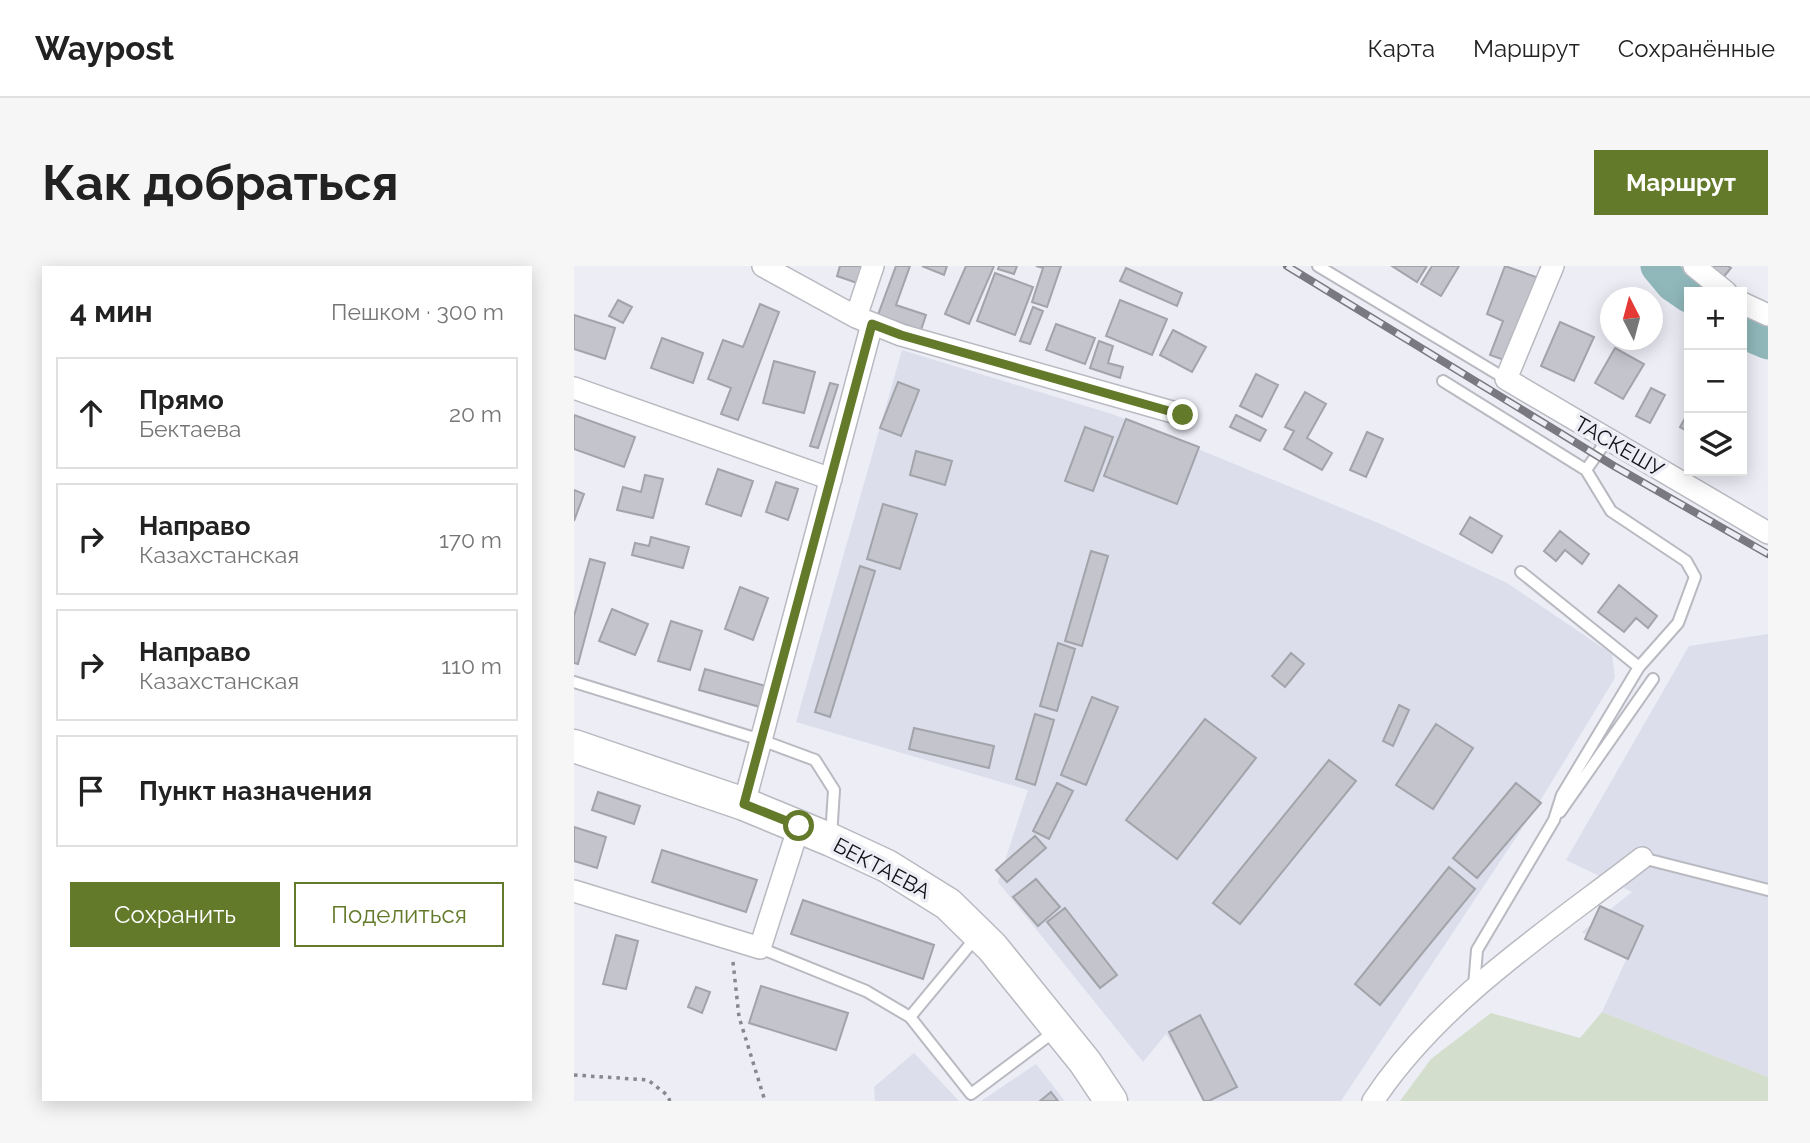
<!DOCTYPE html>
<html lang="ru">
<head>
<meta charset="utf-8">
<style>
	body { margin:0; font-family:Raleway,sans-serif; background:#f6f6f6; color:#222 }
	.controls { position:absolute; right:21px; top:21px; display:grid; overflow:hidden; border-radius:0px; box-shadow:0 4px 18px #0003 }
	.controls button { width:63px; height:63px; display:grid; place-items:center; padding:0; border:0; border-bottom:2px solid #e0e0e0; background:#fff; color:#222; font:35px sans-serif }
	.compass { position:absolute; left:1026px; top:21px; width:63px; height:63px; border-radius:50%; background:#fff; box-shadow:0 4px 18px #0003; rotate:354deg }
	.stop { position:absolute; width:21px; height:21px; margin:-16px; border:5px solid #647a2b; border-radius:50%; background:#fff }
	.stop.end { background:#647a2b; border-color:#fff; box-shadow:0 2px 7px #0008 }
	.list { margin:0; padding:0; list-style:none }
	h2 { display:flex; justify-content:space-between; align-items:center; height:91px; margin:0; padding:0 28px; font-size:30px }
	h2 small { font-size:23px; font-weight:400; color:#767676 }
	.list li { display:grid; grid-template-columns:46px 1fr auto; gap:21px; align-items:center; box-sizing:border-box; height:112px; margin:0 14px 14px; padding:0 14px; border:2px solid #e0e0e0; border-radius:0px }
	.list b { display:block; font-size:26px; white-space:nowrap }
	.list p { margin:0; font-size:23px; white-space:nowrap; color:#767676 }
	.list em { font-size:23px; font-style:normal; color:#767676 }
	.actions { display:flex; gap:14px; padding:21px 28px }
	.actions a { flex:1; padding:16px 0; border:2px solid #647a2b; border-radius:0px; text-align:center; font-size:24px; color:#647a2b }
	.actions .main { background:#647a2b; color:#fff }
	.icon { flex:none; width:38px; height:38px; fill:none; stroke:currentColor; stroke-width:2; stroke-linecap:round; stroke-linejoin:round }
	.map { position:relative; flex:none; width:1194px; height:835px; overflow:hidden; border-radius:0px }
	header { display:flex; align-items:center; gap:42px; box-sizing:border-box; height:98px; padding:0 35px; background:#fff; border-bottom:2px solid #e0e0e0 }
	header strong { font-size:33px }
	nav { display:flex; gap:38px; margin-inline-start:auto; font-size:24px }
	.intro { display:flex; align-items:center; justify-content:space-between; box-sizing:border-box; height:168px; padding:0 42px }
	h1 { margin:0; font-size:49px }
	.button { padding:18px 32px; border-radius:0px; background:#647a2b; color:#fff; font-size:24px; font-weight:700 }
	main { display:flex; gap:42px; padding:0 42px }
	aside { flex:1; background:#fff; border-radius:0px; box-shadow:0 4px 18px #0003 }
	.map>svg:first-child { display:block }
	.built { fill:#dcdeec }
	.green { fill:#d3decc }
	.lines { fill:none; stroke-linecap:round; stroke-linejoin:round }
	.river { stroke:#90b8bb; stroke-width:35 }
	.building { fill:#c3c4cc; stroke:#a3a3aa; stroke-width:2 }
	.lane-casing { stroke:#b9bac1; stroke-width:14 }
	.street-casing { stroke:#b9bac1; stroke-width:24 }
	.secondary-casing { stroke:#b9bac1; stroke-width:35 }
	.path { stroke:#87878d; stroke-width:3.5; stroke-dasharray:3.5 5; stroke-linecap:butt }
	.lane { stroke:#fff; stroke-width:10 }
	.street { stroke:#fff; stroke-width:21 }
	.secondary { stroke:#fff; stroke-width:32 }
	.rail-casing { stroke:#79797f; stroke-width:8 }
	.rail { stroke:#ecedf5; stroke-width:5; stroke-dasharray:16; stroke-linecap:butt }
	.route { stroke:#647a2b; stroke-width:9 }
	.labels { text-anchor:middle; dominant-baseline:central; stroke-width:7; stroke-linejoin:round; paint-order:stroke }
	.street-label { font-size:21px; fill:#111114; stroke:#ecedf5 }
</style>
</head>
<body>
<header>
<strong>Waypost</strong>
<nav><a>Карта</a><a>Маршрут</a><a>Сохранённые</a></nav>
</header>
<div class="intro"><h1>Как добраться</h1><a class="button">Маршрут</a></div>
<main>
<aside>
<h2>4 мин<small>Пешком · 300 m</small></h2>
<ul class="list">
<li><svg class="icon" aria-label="ahead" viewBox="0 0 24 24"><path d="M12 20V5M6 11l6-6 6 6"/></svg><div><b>Прямо</b><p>Бектаева</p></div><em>20 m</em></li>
<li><svg class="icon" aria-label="right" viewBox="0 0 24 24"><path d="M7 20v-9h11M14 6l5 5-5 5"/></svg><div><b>Направо</b><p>Казахстанская</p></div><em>170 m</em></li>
<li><svg class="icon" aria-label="right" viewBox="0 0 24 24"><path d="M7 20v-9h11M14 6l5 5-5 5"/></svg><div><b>Направо</b><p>Казахстанская</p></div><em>110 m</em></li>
<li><svg class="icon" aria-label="arrive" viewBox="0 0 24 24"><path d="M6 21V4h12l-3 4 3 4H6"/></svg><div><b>Пункт назначения</b></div></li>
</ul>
<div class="actions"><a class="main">Сохранить</a><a>Поделиться</a></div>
</aside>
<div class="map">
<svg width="1194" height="835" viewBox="0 0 1194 835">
	<rect width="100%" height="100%" fill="#ecedf5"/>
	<path class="built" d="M328,84L541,149L809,259L933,317L1038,388L1041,412L963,540L767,835H635L592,768L569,796L424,616L454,524L222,456Z
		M1194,368V811L1028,746L1052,694L1008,666L1058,626L992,594L1115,380Z
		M340,787L385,835H301L300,821Z
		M462,798L491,835H407Z"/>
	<path class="green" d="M1028,746L1194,811V835H826L857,793L917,747L1006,772Z"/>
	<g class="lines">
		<path class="river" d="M1084,0L1099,18L1115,29
			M1168,65L1194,76"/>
	</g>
	<path class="building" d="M266,0H289L283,17L263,10Z
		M322,0H336L322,39L352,49L347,64L304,49Z
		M348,0H373L370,9Z
		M392,0H420L395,58L371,48Z
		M425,0H443L440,8L424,3Z
		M462,0H487L473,41L458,36L469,2Z
		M818,0H853L843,16Z
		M858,0H885L867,30L847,18Z
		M931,0L965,12L933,95L916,89L929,55L913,48Z
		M1130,0H1154L1157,2L1147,14Z
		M552,2L608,27L603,40L546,15Z
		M421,7L459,21L441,69L403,55Z
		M44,34L58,41L49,57L35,50Z
		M546,34L593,53L578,89L532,70Z
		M186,38L205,46L164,154L147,148L157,122L134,113L149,74L169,81Z
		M459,41L469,45L456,78L446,75Z
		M0,49L41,62L31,93L0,83Z
		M986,56L1020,71L1000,115L967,100Z
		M482,58L521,72L511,98L472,84Z
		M599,64L632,81L618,106L586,89Z
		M88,72L129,87L119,117L77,102Z
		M525,75L539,80L534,97L549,101L546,112L516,102Z
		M1041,82L1070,98L1049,133L1021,117Z
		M200,95L241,106L230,147L189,137Z
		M682,108L704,119L688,151L666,140Z
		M324,116L345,124L327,170L306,162Z
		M256,117L264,119L244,182L236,180Z
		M1077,122L1091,129L1076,157L1062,150Z
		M731,126L752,138L733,172L758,187L748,204L710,183L720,165L711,161Z
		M1115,145V166L1106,161Z
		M0,149L61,171L50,201L0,183Z
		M662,149L692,164L686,175L656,161Z
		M552,153L625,181L603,238L530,210Z
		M511,161L539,171L519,225L491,215Z
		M793,166L809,173L792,211L776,204Z
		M342,185L378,195L371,219L336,209Z
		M144,203L179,215L167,250L132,238Z
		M71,209L89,213L79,252L43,244L49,221L67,226Z
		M202,216L224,223L214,254L192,246Z
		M0,224L10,228L0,255Z
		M309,238L343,248L326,303L293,293Z
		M896,251L928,270L918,287L886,268Z
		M986,265L1015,288L1008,298L991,284L982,295L970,285Z
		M77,271L115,281L109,302L58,289L61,277L75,280Z
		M517,285L534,290L508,380L491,375Z
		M16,293L31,297L4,398L0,397V350Z
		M286,300L301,305L256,451L241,446Z
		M1045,319L1083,350L1074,362L1062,352L1050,366L1024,346Z
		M166,321L194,332L179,374L151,363Z
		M38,343L74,358L61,389L25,375Z
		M97,355L128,365L116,404L84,395Z
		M484,377L501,383L483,445L466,440Z
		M717,387L730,398L711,421L698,410Z
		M131,403L199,422L193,443L125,424Z
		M518,431L544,441L512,519L487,509Z
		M825,439L835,444L819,480L809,475Z
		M461,448L480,454L461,519L442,513Z
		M631,453L682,492L603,593L552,554Z
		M862,458L899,482L859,543L822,519Z
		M340,462L420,480L415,502L335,483Z
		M755,494L782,515L666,658L639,637Z
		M483,517L499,525L475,573L459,565Z
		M942,517L967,537L903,612L879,592Z
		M24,526L66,540L60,558L18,544Z
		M0,561L32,571L23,602L0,595Z
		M461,570L472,582L433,616L422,604Z
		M88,584L183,614L172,646L78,616Z
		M875,601L901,623L806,739L781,718Z
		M462,613L486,641L464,660L439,631Z
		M229,634L360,679L349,713L217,668Z
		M1026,640L1069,660L1054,693L1011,673Z
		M491,642L543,709L526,722L473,656Z
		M42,669L64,675L52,723L29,718Z
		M187,720L274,747L262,784L175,757Z
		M122,721L136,726L128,747L114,741Z
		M626,749L663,821L635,835H630L595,766Z
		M477,826L484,835H466Z"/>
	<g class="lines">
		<g class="lane-casing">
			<path id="lane" d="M744,0L932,113
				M869,115L1012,204L1037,245L1112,295L1121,311L1104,357L1065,401L988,529L980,554L903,684L900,720
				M1012,204L1033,174
				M947,306L1065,401
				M0,416L187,474L241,494L260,524L257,571
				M986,546L1079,413
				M1068,592L1194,624
				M186,682L292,725L336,751L397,828L481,765
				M336,751L404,669"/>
		</g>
		<g class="street-casing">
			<path id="street" d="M189,0L282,51L327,69L609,149
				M979,0L932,113L1194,267
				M1120,0L1152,26
				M1168,37L1194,49
				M282,51L299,0
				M0,122L257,213
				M170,538L298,58
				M0,625L186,682L225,560
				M799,835C865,735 975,664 1068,592"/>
		</g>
		<g class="secondary-casing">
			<path id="secondary" d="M0,480L170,538L257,574L313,600L374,638L418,681L511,796L537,835"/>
		</g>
		<path class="path" d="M159,696L165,751L191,835
			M0,809L74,814L93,829L96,835"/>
		<use href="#lane" class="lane"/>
		<use href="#street" class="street"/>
		<use href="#secondary" class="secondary"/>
		<g class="rail-casing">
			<path id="rail" d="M713,0L1040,200L1194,288"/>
		</g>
		<use href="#rail" class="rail"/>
	</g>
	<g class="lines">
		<path class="route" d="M225,560L170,538L298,58L327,69L609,149"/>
	</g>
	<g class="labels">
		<g class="street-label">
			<text transform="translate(1045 180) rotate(30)">ТАСКЕШУ</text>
			<text transform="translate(308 602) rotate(28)">БЕКТАЕВА</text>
		</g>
	</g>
</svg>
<div class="controls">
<button>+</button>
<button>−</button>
<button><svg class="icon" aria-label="layers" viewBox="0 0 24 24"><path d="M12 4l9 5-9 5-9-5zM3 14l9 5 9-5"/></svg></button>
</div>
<svg class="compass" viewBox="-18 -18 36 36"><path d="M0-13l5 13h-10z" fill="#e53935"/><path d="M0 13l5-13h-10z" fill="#767676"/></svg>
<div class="stop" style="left:225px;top:560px"></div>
<div class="stop end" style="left:609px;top:149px"></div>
</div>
</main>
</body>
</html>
